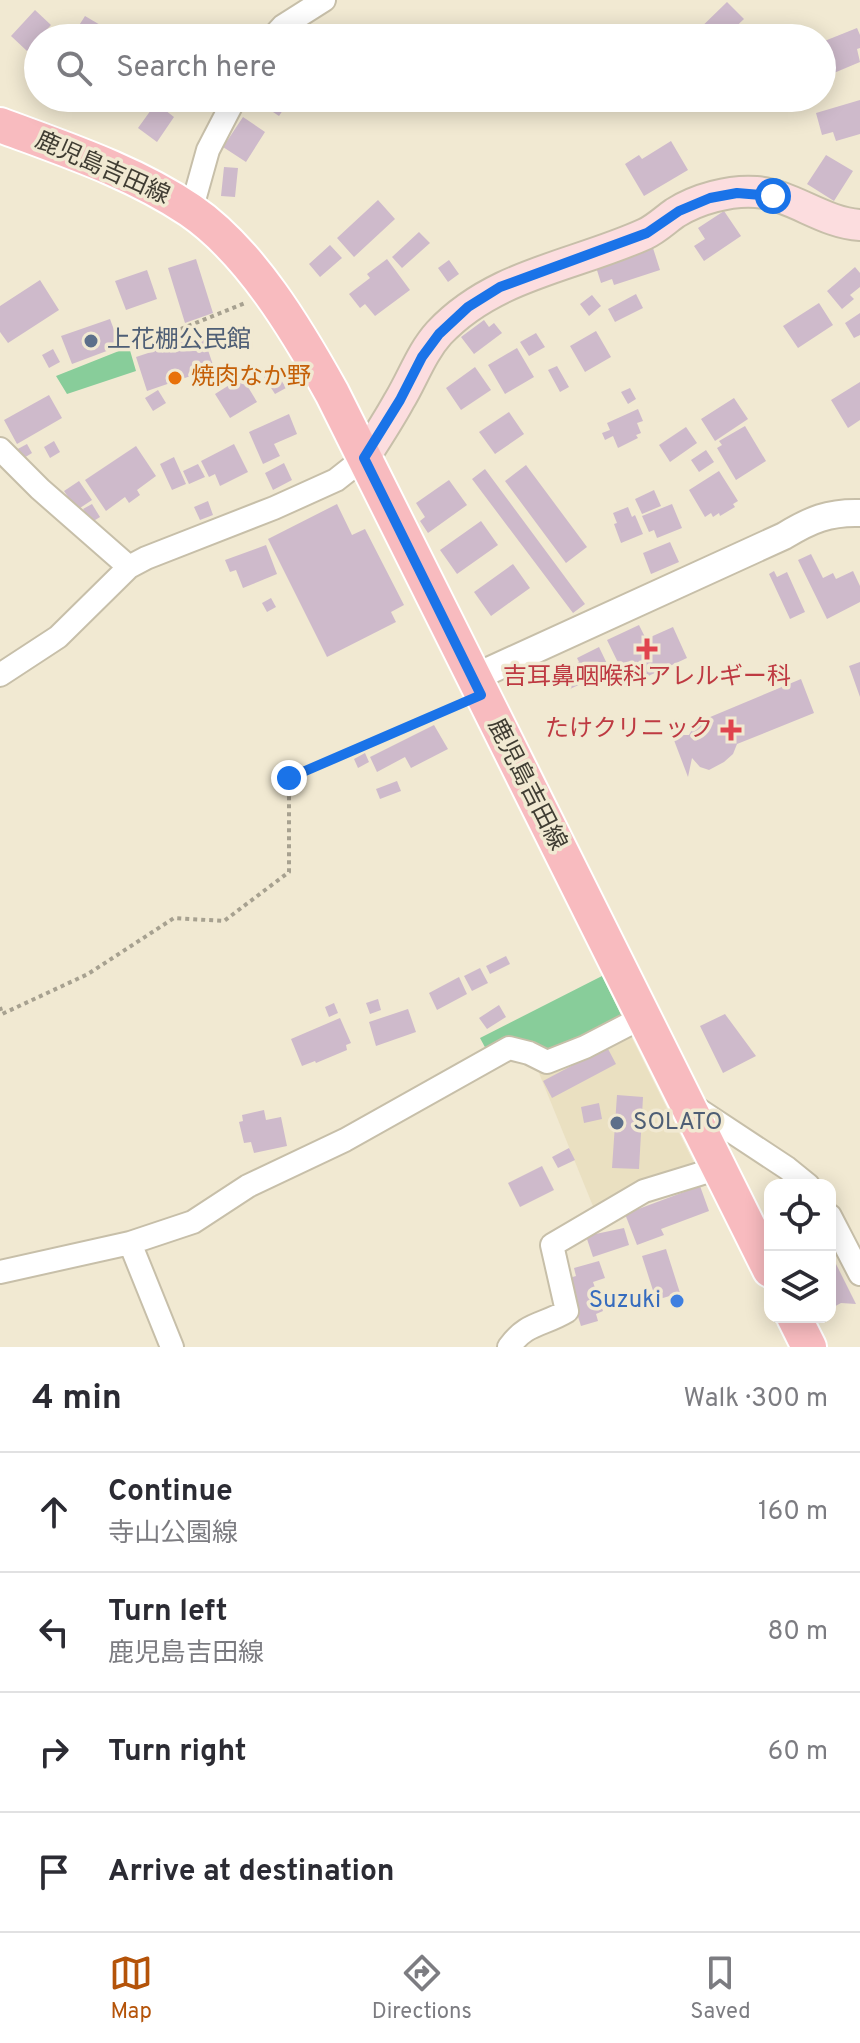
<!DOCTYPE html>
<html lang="en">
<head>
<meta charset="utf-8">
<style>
	body { margin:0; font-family:Overpass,"Noto Sans JP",sans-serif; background:#f2f2f3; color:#2b2b33 }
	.controls { position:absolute; right:24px; bottom:24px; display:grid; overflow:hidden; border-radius:16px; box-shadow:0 4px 20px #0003 }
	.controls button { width:72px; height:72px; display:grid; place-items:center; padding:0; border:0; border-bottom:2px solid #e1e1e2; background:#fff; color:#2b2b33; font:40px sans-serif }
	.stop { position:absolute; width:24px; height:24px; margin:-18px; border:6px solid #1a73e8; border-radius:50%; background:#fff }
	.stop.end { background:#1a73e8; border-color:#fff; box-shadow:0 2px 8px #0008 }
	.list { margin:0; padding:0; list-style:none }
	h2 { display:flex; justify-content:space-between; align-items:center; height:104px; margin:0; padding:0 32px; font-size:34px }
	h2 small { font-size:26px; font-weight:400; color:#7c7c81 }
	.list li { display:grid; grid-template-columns:52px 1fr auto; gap:24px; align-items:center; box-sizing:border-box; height:120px; padding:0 32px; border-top:2px solid #e1e1e2 }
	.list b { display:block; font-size:30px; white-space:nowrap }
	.list p { margin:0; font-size:26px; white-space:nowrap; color:#7c7c81 }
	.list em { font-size:26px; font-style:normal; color:#7c7c81 }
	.icon { flex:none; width:44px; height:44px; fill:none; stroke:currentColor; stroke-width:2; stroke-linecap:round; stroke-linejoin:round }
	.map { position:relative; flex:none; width:860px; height:1347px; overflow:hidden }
	.search { position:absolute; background:#fff; box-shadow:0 4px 20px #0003; left:24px; right:24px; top:24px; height:88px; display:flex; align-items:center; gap:20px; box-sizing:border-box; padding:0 28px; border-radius:44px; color:#7c7c81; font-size:30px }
	.sheet { height:584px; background:#fff }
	nav { display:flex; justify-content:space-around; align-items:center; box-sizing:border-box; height:112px; border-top:2px solid #e1e1e2; background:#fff; font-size:22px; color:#7c7c81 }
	nav a { display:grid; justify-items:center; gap:4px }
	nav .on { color:#b45309 }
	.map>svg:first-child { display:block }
	.built { fill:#eae0c1 }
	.green { fill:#88cd9a }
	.building { fill:#cebacb }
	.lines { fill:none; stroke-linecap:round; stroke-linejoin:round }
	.minor-casing { stroke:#c7bfa9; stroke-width:26 }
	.tertiary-casing { stroke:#c7bfa9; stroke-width:30 }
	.secondary-casing { stroke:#c7bfa9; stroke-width:34 }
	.primary-casing { stroke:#fff; stroke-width:38 }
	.path { stroke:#a7a190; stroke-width:4; stroke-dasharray:4 4; stroke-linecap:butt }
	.minor { stroke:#fff; stroke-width:22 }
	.tertiary { stroke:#fff; stroke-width:26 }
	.secondary { stroke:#fcdddf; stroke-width:30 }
	.primary { stroke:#f8bbbf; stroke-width:34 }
	.route { stroke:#1a73e8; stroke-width:10 }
	.service-dot { fill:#5c6f8a; stroke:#f1e9d2; stroke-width:3 }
	.food-dot { fill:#e8710a; stroke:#f1e9d2; stroke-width:3 }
	.health-dot { fill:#e0444e; stroke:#f1e9d2; stroke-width:3 }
	.shop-dot { fill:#3f7fe0; stroke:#f1e9d2; stroke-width:3 }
	.labels { text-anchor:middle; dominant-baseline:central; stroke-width:7; stroke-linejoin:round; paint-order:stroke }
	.street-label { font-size:24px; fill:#403d33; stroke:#f1e9d2 }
	.service-label { font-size:24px; fill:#4e5e75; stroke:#f1e9d2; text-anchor:start }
	.food-label { font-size:24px; fill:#c56008; stroke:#f1e9d2; text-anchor:start }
	.health-label { font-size:24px; fill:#be3a42; stroke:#f1e9d2 }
	.shop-label { font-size:24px; fill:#366cbe; stroke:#f1e9d2; text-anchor:end }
</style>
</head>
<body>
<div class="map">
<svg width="860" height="1347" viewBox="0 0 860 1347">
	<rect width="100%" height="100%" fill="#f1e9d2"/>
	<path class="built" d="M629,1032L699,1173L597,1216L539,1073Z"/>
	<path class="green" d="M129,347L136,371L67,394L56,376Z
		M602,976L624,1021L549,1059L487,1051L480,1038Z"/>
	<path class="building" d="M727,2L744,19L724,38H690Z
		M35,10L51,25L27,51L11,36Z
		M85,16L107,29L101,38H71Z
		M857,28L860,35V48L857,49L860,62L822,78V42Z
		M256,98H291L279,116L255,100Z
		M860,100V134L836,141L833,132L822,135L816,113Z
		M156,103L174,117L157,142L138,128Z
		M243,117L265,132L246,162L223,147Z
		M671,141L688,170L644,196L625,164L639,155L642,159Z
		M826,155L853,171L834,201L807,184Z
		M224,167L238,168L235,197L221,196Z
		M378,200L395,219L354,257L337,238Z
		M724,211L741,236L704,261L694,246L705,239L698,228Z
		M419,232L430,243L402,268L392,257Z
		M330,245L342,258L320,277L309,264Z
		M653,248L660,270L614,285L612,279L601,283L596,267Z
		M196,259L213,313L185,323L168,268Z
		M387,259L410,290L375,316L365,304L360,308L349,294L370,278L367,274Z
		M449,260L459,274L448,282L438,268Z
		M855,267L860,273V287L850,295L854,299L842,309L827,291Z
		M147,270L157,299L126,310L115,281Z
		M40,280L59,310L8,343L0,332V306Z
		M636,294L643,308L615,322L608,309Z
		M592,295L601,306L589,316L580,304Z
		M819,303L833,325L798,348L783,326Z
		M860,313V335L854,338L845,323Z
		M110,319L120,346L72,364L61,336Z
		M484,320L489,327L494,323L502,333L474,354L461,337Z
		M596,331L611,357L585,372L570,346Z
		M536,333L545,347L529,356L520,342Z
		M203,335L214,368L147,391L136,357Z
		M517,348L534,377L505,394L488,365Z
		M53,349L60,362L49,368L42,355Z
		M557,366L569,387L560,392L548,370Z
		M475,367L491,390L461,410L446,388Z
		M275,370L286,388L275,394L264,377Z
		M242,377L257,402L230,418L215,394Z
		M860,382V420L848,428L831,400Z
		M630,388L636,399L628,404L621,392Z
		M158,390L166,403L153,411L145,398Z
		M49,395L62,418L17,444L4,420Z
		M734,398L748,419L715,441L701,419Z
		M638,409L643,421L637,423L641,433L636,435L638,438L618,448L613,436L605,440L602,433L610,430L607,423Z
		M509,412L524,434L495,454L479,432Z
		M289,414L297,434L274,444L280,456L263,464L249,432Z
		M745,426L766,461L736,480L717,448L722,445L719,441Z
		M686,427L697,443L670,462L659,445Z
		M54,441L60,452L50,458L44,447Z
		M27,444L32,453L19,461L14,451Z
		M234,444L248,472L220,486L215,474L209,477L201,461Z
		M136,446L156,476L137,490L140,495L129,503L125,497L106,511L85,480Z
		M706,450L714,462L699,472L691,460Z
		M174,457L186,484L172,490L160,464Z
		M284,463L292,480L273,490L265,473Z
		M198,464L205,477L189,484L183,471Z
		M526,465L587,547L566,563L505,481Z
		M485,469L585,604L573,613L472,479Z
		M719,471L738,501L733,504L735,507L720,516L719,513L713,517L711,513L705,517L689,490Z
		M449,480L467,505L428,533L420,521L425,517L416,503Z
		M79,481L92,500L77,510L64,491Z
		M654,490L661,506L642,514L635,499Z
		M208,501L213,515L200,520L194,507Z
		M92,504L100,517L92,522L83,509Z
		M337,504L352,535L365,529L404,605L391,612L396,622L327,657L268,539Z
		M672,504L682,528L657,538L654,530L649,532L642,516Z
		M628,507L632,517L635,515L643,534L621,543L614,524L617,523L613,513Z
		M481,521L498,545L457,574L440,550Z
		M670,542L679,562L651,574L643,553Z
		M266,545L277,574L243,588L236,570L230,572L225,560Z
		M811,554L823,578L833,573L836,579L853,571L860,586V602L827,619L798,560Z
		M513,564L530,588L491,616L474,592Z
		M774,571L777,577L787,572L805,612L790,619L769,574Z
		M271,598L276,607L267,612L262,603Z
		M639,625L646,639L673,627L687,658L629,685L607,640Z
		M599,647L610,670L570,689L563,673L579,662L577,658Z
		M860,662V697L849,666Z
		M801,679L814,713L737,744L733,754L724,762L709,770L700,767L692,758L688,777L672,735H689L694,726L703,720Z
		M434,725L448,749L411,768L405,757L377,772L370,757Z
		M365,753L369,762L358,768L354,759Z
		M397,781L401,791L380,799L376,789Z
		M506,956L510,964L490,974L486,966Z
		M480,968L488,983L472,991L464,976Z
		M459,977L467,994L437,1010L429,993Z
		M378,999L381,1010L370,1014L366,1003Z
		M334,1003L338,1013L329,1017L325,1007Z
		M499,1005L506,1017L487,1029L479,1018Z
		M408,1009L416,1032L376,1046L369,1022Z
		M725,1014L756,1056L723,1073L700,1026Z
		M340,1018L351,1043L346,1045L347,1050L316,1063L315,1061L302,1066L291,1039Z
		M607,1047L616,1064L552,1098L543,1081Z
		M617,1095L643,1097L639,1169L612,1168Z
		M599,1103L602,1119L584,1123L581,1107Z
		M264,1110L266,1120L281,1117L287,1146L254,1153L251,1142L244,1143L239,1122L243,1121L242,1115Z
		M569,1148L575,1160L558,1168L552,1157Z
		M542,1166L554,1190L520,1207L508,1183Z
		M700,1186L709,1211L661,1229L664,1235L637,1245L625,1214Z
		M624,1228L629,1245L593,1257L586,1236Z
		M666,1249L680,1293L656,1300L642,1256Z
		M830,1252L856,1304L841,1303L830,1309Z
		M599,1261L605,1278L593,1282L603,1311L596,1314L598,1321L581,1326L566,1279L576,1276L574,1268Z"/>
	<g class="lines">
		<g class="minor-casing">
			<path id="minor" d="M272,38L283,26L324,0
				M191,211L208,150L235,98
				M0,449L40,489L129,567
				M0,675L58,637L129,567L146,558L274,508L336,480L364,458
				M690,1104L787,1168L808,1185
				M830,1216L860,1274
				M130,1243L172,1347
				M0,1272L130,1243L193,1222L248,1186L345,1140L509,1048L529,1053L547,1062L585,1047L643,1017
				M509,1347C527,1322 542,1326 567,1311L552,1245L644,1191L719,1168"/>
		</g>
		<g class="tertiary-casing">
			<path id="tertiary" d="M473,678L784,536C810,520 829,512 860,513"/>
		</g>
		<g class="secondary-casing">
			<path id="secondary" d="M364,458C376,439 388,421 399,401C413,378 421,353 439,333C494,274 575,266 645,234C656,229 665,220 675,213C697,199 730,190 756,192C793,195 823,223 860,225"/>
		</g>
		<g class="primary-casing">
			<path id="primary" d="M0,125C64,149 132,171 190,210C250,251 297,330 332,393L770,1270
				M794,1317L809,1347"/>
		</g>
		<path class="path" d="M136,347L245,303
			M0,1007L2,1014L88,974L174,918L224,921L289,872V778L457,705"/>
		<use href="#minor" class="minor"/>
		<use href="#tertiary" class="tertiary"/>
		<use href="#secondary" class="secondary"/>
		<use href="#primary" class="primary"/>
	</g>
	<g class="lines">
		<path class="route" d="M289,778L481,695L364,458L400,400L422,357L439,334L468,307L500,287L647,233L679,211L710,198L737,193L773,196"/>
	</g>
	<g class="service-dot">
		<circle cx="91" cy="341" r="8"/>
		<circle cx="617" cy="1123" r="8"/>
	</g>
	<circle class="food-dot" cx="175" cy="378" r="8"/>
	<g class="health-dot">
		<path d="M643 637h8v8h8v8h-8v8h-8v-8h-8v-8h8z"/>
		<path d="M727 718h8v8h8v8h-8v8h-8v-8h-8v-8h8z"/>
	</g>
	<circle class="shop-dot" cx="677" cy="1301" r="8"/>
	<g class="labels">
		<g class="street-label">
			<text transform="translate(102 169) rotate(24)">鹿児島吉田線</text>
			<text transform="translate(526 785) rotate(63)">鹿児島吉田線</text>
		</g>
		<g class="service-label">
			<text x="107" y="341">上花棚公民館</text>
			<text x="633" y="1123">SOLATO</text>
		</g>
		<g class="food-label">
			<text x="191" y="378">焼肉なか野</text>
		</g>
		<g class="health-label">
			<text x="647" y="678">吉耳鼻咽喉科アレルギー科</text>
			<text x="713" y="730" text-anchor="end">たけクリニック</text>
		</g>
		<g class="shop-label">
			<text x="661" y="1301">Suzuki</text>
		</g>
	</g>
</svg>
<div class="controls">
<button><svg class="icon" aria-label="locate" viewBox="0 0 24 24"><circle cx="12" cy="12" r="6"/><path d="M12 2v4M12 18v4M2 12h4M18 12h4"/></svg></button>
<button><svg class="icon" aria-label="layers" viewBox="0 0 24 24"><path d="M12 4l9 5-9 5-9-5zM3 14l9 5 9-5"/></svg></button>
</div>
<div class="stop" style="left:773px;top:196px"></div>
<div class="stop end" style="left:289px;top:778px"></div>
<div class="search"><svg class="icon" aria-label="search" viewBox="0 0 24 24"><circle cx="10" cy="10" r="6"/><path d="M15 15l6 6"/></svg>Search here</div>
</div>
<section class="sheet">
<h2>4 min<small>Walk · 300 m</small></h2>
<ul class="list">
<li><svg class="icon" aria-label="ahead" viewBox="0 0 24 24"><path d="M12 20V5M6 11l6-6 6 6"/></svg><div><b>Continue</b><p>寺山公園線</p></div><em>160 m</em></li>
<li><svg class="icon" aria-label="left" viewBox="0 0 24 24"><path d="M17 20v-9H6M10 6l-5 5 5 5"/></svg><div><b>Turn left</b><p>鹿児島吉田線</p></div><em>80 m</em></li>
<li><svg class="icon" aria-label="right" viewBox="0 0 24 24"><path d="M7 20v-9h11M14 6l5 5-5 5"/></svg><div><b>Turn right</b></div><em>60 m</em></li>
<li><svg class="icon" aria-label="arrive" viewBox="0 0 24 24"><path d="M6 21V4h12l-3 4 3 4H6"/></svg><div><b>Arrive at destination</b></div></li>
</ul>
</section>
<nav>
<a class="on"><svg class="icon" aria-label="map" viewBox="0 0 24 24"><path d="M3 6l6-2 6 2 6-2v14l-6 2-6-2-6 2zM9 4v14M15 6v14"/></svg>Map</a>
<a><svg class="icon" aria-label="directions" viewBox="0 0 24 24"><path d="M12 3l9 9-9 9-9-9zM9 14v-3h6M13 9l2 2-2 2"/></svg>Directions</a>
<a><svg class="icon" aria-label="saved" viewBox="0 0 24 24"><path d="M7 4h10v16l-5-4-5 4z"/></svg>Saved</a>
</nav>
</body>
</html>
